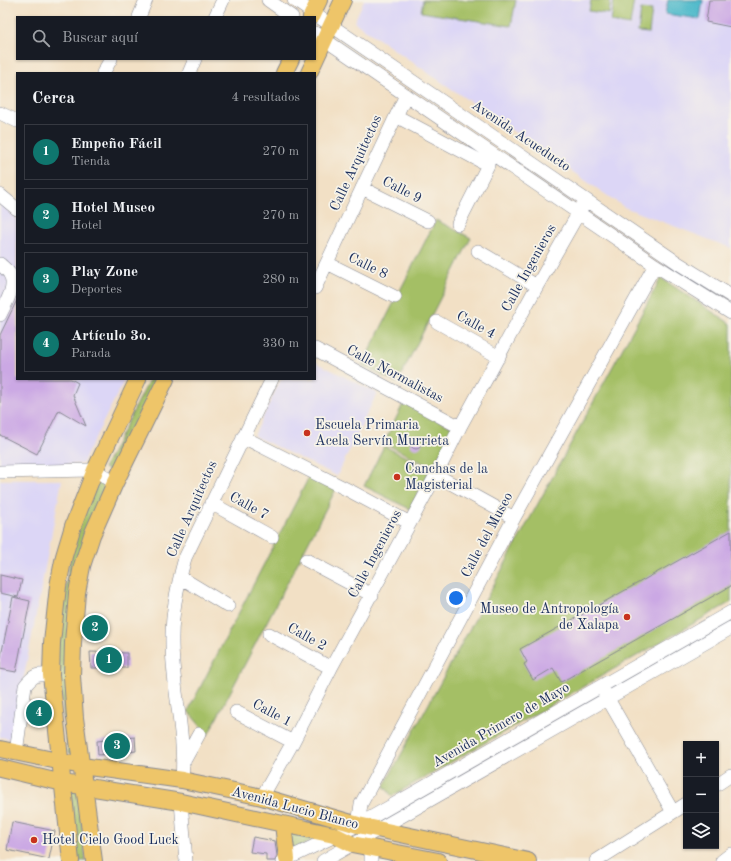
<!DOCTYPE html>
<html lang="es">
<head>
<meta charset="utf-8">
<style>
	body { margin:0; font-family:"Old Standard TT",serif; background:#242831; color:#f1f3f6 }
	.controls { position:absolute; right:12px; bottom:12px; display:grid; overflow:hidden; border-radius:0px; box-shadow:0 1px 3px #0004 }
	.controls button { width:36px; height:36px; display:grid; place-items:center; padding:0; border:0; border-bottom:1px solid #363941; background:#171b24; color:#f1f3f6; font:20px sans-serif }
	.you { position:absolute; left:456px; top:598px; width:14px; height:14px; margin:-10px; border:3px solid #fff; border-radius:50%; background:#1a73e8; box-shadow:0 0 0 6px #1a73e833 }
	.badge { display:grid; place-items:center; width:26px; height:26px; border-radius:50%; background:#0f766e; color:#fff; font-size:13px; font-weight:700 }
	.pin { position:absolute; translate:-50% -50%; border:2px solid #fff; box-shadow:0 1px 4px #0006 }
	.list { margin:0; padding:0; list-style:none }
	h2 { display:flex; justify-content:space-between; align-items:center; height:52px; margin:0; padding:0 16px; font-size:17px }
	h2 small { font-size:13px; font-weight:400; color:#9ea1a6 }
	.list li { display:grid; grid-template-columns:26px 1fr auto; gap:12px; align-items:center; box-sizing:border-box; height:56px; margin:0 8px 8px; padding:0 8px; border:1px solid #363941; border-radius:0px }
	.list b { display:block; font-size:15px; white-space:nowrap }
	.list p { margin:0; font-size:13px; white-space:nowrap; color:#9ea1a6 }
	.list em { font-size:13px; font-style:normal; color:#9ea1a6 }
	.icon { flex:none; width:22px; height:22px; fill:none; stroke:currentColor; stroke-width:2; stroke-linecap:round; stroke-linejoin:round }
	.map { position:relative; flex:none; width:731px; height:861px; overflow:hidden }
	.search { position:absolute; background:#171b24; box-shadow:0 1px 3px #0004; left:16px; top:16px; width:300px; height:44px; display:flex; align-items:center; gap:10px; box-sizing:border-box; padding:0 14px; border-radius:0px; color:#9ea1a6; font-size:15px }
	.panel { position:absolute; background:#171b24; box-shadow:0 1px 3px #0004; left:16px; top:72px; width:300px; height:308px; border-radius:0px }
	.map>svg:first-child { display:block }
	.built { fill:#dcd6f6 }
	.green { fill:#a4bf65; stroke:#607762 }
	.water { fill:#4eb9ca; stroke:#347494 }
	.building { fill:#cba8e4 }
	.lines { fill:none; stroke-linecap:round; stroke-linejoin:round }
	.minor-casing { stroke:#868892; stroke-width:14 }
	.major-casing { stroke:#868892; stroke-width:18 }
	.minor { stroke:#fff; stroke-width:13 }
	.major { stroke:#eec569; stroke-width:16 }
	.poi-dot { fill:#c8321e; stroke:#f7f3e8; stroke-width:1.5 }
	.labels { text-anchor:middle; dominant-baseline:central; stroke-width:3.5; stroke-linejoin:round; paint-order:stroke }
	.street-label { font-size:14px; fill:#1b2f5e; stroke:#f7f3e8 }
	.poi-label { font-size:14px; fill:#1b2f5e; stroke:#f7f3e8; text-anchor:start }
</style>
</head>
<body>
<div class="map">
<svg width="731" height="861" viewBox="0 0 731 861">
	<rect width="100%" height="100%" fill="#f7f3e8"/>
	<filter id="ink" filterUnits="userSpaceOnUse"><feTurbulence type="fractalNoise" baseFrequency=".025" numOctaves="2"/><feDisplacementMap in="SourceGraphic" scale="8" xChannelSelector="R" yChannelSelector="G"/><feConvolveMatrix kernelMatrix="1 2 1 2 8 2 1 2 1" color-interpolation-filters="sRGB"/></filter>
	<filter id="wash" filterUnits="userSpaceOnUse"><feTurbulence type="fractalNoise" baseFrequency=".012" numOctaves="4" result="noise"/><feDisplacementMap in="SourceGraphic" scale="16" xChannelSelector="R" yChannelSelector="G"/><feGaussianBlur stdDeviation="0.9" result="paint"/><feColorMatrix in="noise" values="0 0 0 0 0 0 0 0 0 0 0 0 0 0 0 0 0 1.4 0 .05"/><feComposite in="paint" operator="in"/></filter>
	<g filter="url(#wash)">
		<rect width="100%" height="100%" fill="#f2e0c5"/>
		<path class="built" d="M364,0H731V248L624,207L354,22Z
			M0,202L17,219V379H125L82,464L0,468Z
			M315,362L377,393L337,476L254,436L281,379H315Z
			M0,480H62L12,739L0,737Z"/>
		<path class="green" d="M423,0H516L511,26L421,12Z
			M591,0H611L609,14L589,11Z
			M614,0H634L630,25L611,22Z
			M641,9L652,10L649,33L638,32Z
			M436,220L471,238L397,383L362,365Z
			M661,278L731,324V602L392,796L384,786Z
			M150,379H161L115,474L104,468Z
			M404,402L453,428L433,468L384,443Z
			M384,446L430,469L410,509L364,486Z
			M310,475L336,489L208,735L188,711Z
			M98,482L105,487L73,591L79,755L68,753L56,644L75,532Z
			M70,788L78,790L86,861H77Z
			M289,833L317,838L292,851Z"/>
		<path class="water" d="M668,0H703L700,19L665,14Z"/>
		<g id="blocks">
			<path class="building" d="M709,0H731V27L706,22Z
				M17,300V379H71L78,383L73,395L86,426L59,410L37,454L0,435V335Z
				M410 443a6 6 0 1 1 12 0a6 6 0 1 1-12 0Z
				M731,531V586L561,682L553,668L533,680L524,664L527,662L520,649Z
				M0,575L22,580L18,597L0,593Z
				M13,597L30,601L16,672L0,669V661Z
				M89,620H101L100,636H88Z
				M90,652L127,653V668H91Z
				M135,737L136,751L98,755L97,741Z
				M12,822L55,831L49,859L7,850Z
				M253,837L275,841L277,856L275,861H266V854L250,852Z"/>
		</g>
	</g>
	<g filter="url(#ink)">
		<use href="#blocks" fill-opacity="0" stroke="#868892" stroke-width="1"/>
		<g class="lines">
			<g class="minor-casing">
				<path id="minor" d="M268,0L292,17
					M294,0L678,263L731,296
					M139,17L146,0
					M215,17L223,0
					M315,33L655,265L731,313
					M103,73L111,59
					M189,73L195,59
					M0,113L17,121
					M396,116L488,165L458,224
					M362,188L428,221
					M0,195L17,209
					M478,251L537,286
					M327,263L395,297
					M0,264C3,267 7,270 9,273C18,285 5,304 0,315
					M315,288L406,95
					M437,322L499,357
					M315,349L460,427
					M243,437L352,492L410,523
					M0,472L90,470H95L115,483
					M436,475L514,518
					M211,503L272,537
					M306,560L372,595
					M180,577L228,606
					M269,634L331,668
					M604,692L673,812
					M236,712L293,742
					M16,753L25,686C34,674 38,674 51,675
					M184,761L199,734
					M182,780C186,732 171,685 172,637C172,611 178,583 185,558L272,379
					M716,785L731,775
					M262,797L293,742L331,668L436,475L460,427L537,286L586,200
					M181,802L186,861
					M358,825L361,804L514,518L655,265
					M283,861L358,825L731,612
					M323,861L731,628
					M371,861V847
					M596,861L686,804
					M722,861L731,854"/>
			</g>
			<g class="major-casing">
				<path id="major" d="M311,17L319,0
					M284,73L291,59
					M309,73L343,0
					M0,749L82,766L182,780L262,797L358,825L528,861
					M0,768L63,783L181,802L334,835L352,844L438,861
					M283,824L287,859
					M71,861L51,675L52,643L58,586L64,556L73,526L95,470L138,379
					M94,861L75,718L72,676L73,643L77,593L82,566L92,535L115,483L166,379"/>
			</g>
			<use href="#minor" class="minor"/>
			<use href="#major" class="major"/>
		</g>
	</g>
	<g class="poi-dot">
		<circle cx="307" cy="433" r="4"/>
		<circle cx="397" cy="477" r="4"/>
		<circle cx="627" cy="617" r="4"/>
		<circle cx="34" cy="840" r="4"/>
	</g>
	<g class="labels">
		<g class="street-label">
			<text transform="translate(521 136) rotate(34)">Avenida Acueducto</text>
			<text transform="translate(356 163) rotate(-65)">Calle Arquitectos</text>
			<text transform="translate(402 190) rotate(27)">Calle 9</text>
			<text transform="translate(368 266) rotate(26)">Calle 8</text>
			<text transform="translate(529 268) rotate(-61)">Calle Ingenieros</text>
			<text transform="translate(476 325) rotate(29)">Calle 4</text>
			<text transform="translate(395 374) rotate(28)">Calle Normalistas</text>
			<text transform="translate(249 506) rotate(29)">Calle 7</text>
			<text transform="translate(192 509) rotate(-66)">Calle Arquitectos</text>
			<text transform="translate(487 535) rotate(-62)">Calle del Museo</text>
			<text transform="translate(375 554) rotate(-62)">Calle Ingenieros</text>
			<text transform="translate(307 637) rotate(29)">Calle 2</text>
			<text transform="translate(272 713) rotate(28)">Calle 1</text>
			<text transform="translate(501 725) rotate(-30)">Avenida Primero de Mayo</text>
			<text transform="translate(295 808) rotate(15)">Avenida Lucio Blanco</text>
		</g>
		<g class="poi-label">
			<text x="315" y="425">Escuela Primaria<tspan x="315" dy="16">Acela Servín Murrieta</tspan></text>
			<text x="405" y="469">Canchas de la<tspan x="405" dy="16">Magisterial</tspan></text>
			<text x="619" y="609" text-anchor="end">Museo de Antropología<tspan x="619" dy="16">de Xalapa</tspan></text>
			<text x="42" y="840">Hotel Cielo Good Luck</text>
		</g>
	</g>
</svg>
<div class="controls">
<button>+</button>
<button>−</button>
<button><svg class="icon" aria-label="layers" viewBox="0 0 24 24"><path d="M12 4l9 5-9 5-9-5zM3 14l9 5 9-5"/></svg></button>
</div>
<div class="you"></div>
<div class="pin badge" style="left:109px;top:660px">1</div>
<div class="pin badge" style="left:95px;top:628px">2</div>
<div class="pin badge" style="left:117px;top:746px">3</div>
<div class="pin badge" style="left:39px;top:713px">4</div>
<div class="search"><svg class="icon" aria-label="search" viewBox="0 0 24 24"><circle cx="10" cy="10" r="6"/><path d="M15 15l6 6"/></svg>Buscar aquí</div>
<section class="panel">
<h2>Cerca<small>4 resultados</small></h2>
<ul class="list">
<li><span class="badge">1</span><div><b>Empeño Fácil</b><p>Tienda</p></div><em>270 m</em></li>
<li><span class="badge">2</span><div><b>Hotel Museo</b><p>Hotel</p></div><em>270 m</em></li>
<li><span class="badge">3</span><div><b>Play Zone</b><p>Deportes</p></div><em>280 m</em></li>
<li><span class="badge">4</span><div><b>Artículo 3o.</b><p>Parada</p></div><em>330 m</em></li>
</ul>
</section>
</div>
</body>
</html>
